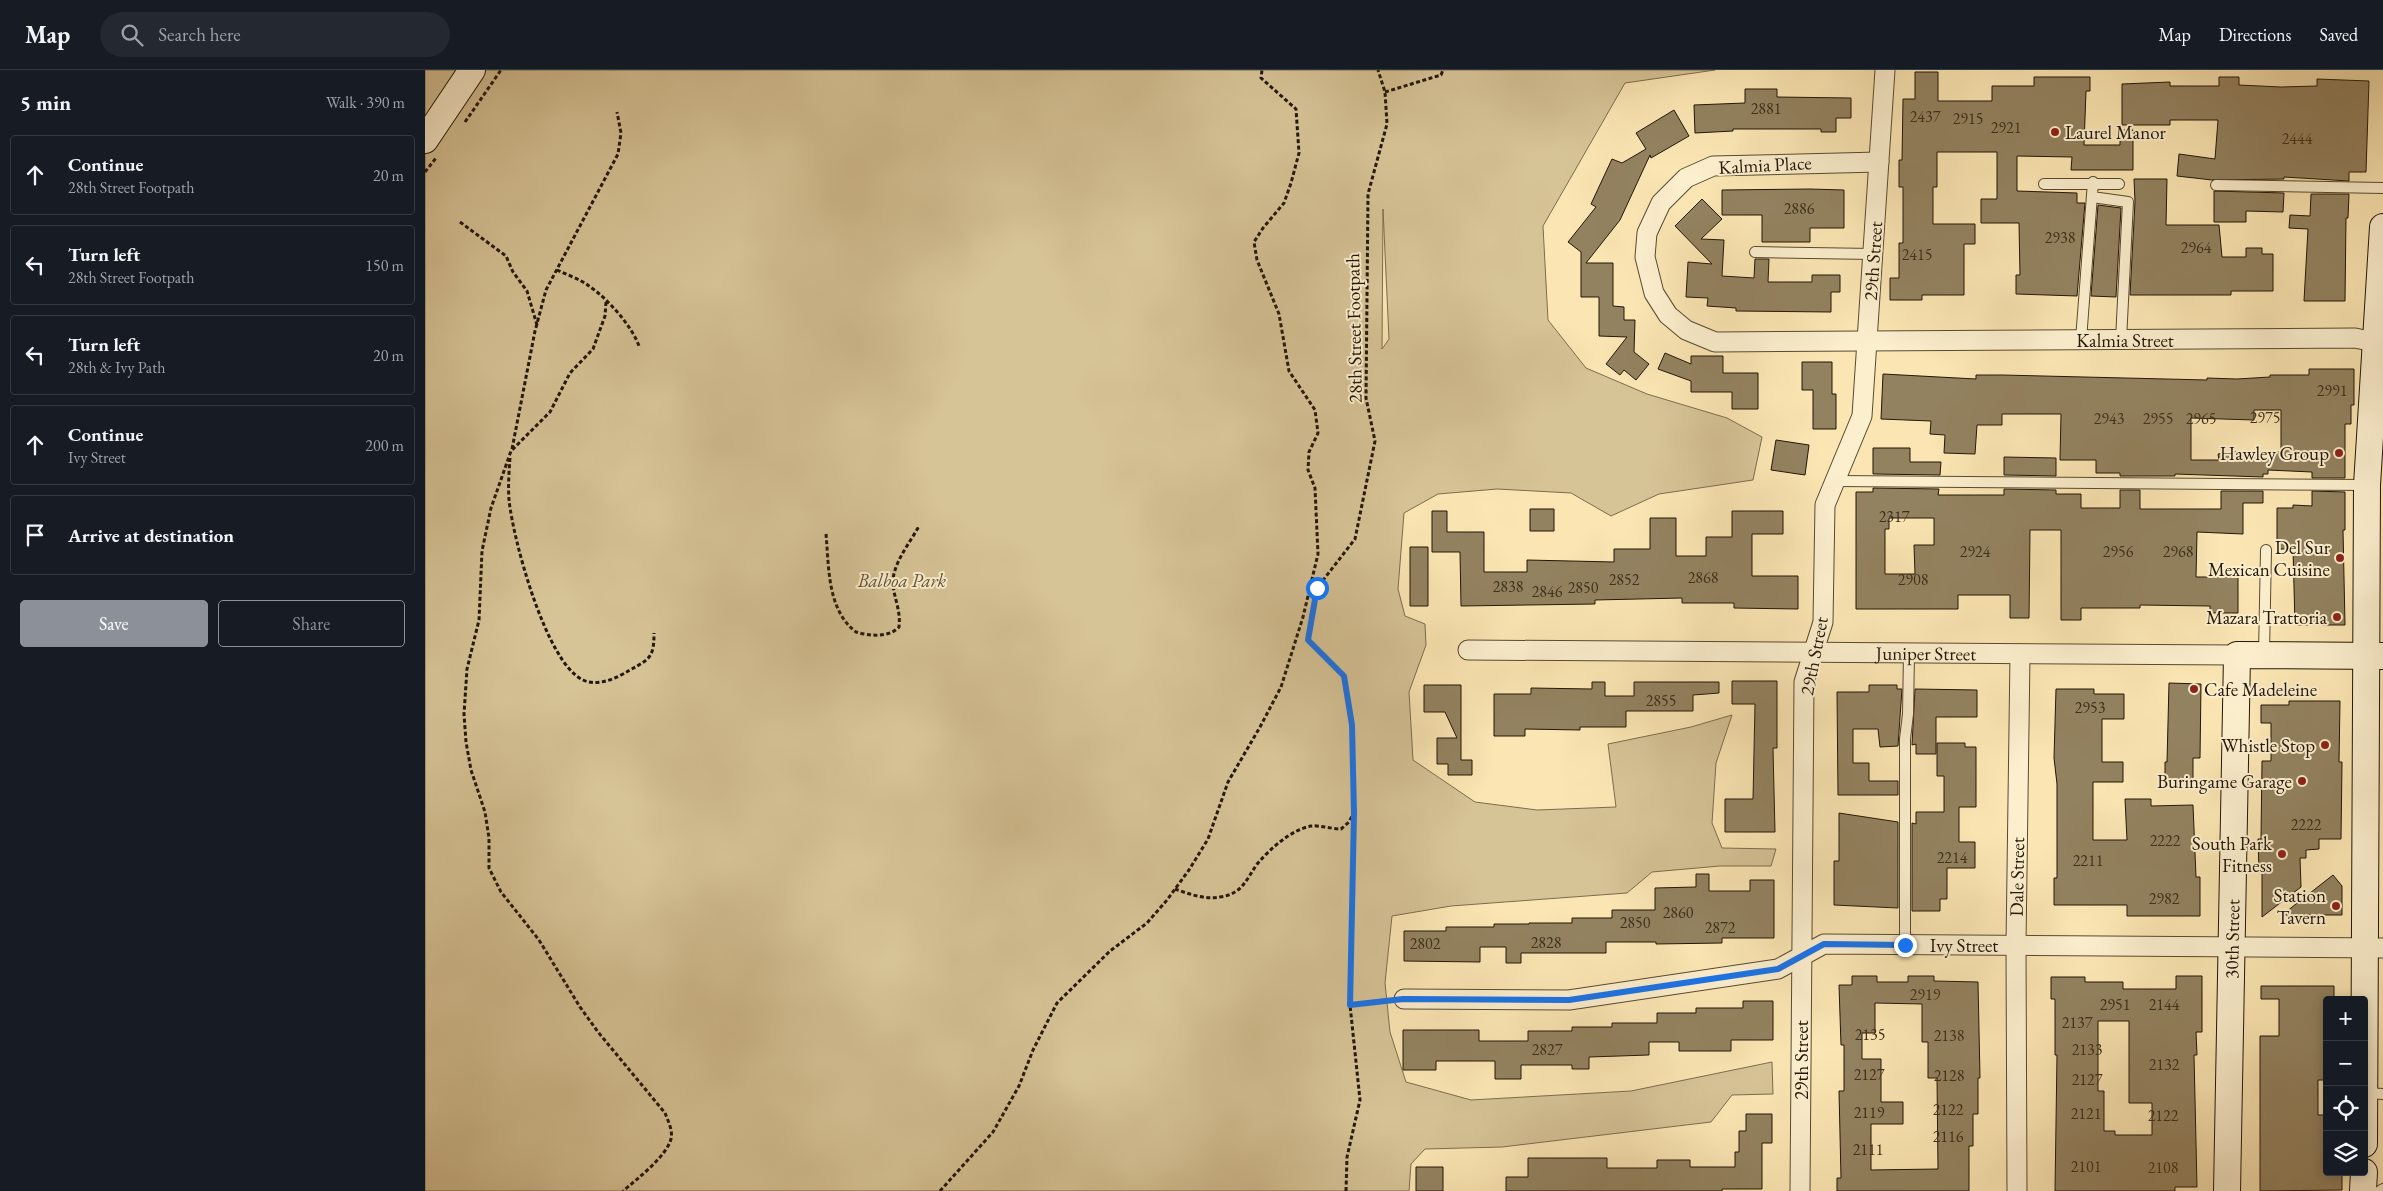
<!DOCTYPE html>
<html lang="en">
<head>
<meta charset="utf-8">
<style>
	body { margin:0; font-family:"EB Garamond",serif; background:#242831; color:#f1f3f6 }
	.controls { position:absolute; right:15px; bottom:15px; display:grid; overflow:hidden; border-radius:5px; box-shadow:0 2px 12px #0003 }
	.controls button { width:45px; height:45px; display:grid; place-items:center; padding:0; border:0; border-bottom:1px solid #363941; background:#171b24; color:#f1f3f6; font:25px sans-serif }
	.stop { position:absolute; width:15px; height:15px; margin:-11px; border:4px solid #1a73e8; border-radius:50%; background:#fff }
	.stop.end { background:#1a73e8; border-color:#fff; box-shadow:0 1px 5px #0008 }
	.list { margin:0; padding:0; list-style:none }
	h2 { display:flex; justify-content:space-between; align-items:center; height:65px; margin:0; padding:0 20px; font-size:21px }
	h2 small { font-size:16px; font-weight:400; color:#9ea1a6 }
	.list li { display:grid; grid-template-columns:32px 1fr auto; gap:15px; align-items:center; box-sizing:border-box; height:80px; margin:0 10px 10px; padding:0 10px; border:1px solid #363941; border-radius:5px }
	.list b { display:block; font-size:19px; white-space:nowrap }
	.list p { margin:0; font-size:16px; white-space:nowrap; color:#9ea1a6 }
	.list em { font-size:16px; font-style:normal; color:#9ea1a6 }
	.actions { display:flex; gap:10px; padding:15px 20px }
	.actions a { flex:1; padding:11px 0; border:1px solid #8c9099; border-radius:5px; text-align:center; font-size:18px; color:#8c9099 }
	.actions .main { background:#8c9099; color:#fff }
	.icon { flex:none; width:28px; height:28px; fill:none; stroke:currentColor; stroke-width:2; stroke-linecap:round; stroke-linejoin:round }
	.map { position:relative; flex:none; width:1958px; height:1121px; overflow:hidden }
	header { display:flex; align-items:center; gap:30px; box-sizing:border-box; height:70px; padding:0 25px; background:#171b24; border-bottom:1px solid #363941 }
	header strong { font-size:24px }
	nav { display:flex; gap:28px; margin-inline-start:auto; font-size:18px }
	.search { width:350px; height:45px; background:#242831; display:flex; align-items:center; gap:12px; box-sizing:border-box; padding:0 18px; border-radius:28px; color:#9ea1a6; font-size:19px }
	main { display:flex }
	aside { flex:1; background:#171b24 }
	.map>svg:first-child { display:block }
	.green { fill:#d6c396; stroke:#7c6c4e; fill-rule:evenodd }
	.building { fill:#938260; stroke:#221606; fill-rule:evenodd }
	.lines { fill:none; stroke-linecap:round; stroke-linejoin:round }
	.lane-casing { stroke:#584a31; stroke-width:12 }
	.street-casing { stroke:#584a31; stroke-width:21 }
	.secondary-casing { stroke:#221606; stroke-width:28 }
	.path { stroke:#221606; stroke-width:3; stroke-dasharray:4 2.5; stroke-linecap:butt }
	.lane { stroke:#fcefce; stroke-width:10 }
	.street { stroke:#fcefce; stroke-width:19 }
	.secondary { stroke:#fcefce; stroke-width:26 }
	.route { stroke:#1a73e8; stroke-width:6 }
	.poi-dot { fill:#8f2418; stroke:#fcefce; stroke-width:2 }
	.labels { text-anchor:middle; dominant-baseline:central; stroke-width:4; stroke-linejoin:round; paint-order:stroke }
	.number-label { font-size:16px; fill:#3e311c }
	.poi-label { font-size:19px; fill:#221606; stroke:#fcefce; text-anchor:end }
	.street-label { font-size:19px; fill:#221606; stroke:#fcefce }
	.park-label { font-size:19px; font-style:italic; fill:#615338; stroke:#fcefce }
</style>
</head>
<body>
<header>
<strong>Map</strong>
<div class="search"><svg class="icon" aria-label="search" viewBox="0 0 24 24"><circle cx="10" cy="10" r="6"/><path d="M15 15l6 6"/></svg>Search here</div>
<nav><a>Map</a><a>Directions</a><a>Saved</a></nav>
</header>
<main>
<aside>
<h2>5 min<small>Walk · 390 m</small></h2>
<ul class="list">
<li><svg class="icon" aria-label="ahead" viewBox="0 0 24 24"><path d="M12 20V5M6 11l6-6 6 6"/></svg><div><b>Continue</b><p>28th Street Footpath</p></div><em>20 m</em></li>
<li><svg class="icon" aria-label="left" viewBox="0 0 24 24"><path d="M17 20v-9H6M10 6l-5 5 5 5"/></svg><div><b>Turn left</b><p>28th Street Footpath</p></div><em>150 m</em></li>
<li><svg class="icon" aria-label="left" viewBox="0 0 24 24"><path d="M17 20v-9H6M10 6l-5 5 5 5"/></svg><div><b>Turn left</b><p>28th &amp; Ivy Path</p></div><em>20 m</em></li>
<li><svg class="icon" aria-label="ahead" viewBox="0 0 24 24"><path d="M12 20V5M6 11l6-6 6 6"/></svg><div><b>Continue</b><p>Ivy Street</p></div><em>200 m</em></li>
<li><svg class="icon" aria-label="arrive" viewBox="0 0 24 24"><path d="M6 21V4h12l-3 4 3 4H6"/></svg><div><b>Arrive at destination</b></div></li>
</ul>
<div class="actions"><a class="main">Save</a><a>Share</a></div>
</aside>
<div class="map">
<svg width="1958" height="1121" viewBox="0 0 1958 1121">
	<rect width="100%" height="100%" fill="#fbe6b3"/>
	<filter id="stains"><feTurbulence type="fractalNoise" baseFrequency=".004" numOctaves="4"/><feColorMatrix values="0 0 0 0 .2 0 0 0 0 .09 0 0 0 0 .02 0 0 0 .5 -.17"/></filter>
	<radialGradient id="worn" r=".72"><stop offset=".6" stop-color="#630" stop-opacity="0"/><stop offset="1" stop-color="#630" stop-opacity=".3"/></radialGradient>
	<path class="green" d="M0,0H1290L1200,13L1118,156L1123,250L1161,298L1222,324L1302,348L1337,367L1328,410L1234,424L1186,446L1146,423L1072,419L1013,424L979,443L973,519L980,546L1000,554L1001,575L984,622L988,690L1050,732L1112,740L1191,737L1183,674L1266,657L1307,645L1291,693L1287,753L1297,778L1351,779L1346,796H1295L1227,802L1202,823L1026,836L967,846L960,913L965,962L981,1012L1046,1030L1206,1021L1347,992L1348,1024L1307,1025L1286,1052L1077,1077L1000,1079L986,1094L984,1121H0ZM958,139L964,269L957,279Z"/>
	<path class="building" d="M1490,2H1513V31H1567V16H1609V7H1665V21H1661L1659,75H1695V60H1708V100H1646L1647,87L1592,86V121L1652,123V133H1660L1652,226L1591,224V205H1595L1594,153H1556V129H1572V82H1512V117H1508V154H1550V174H1539V225H1497V230H1465V208H1474V173H1478V117H1474V90H1477L1478,29H1490Z
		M1794,7H1814V15L1856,17L1892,16V9L1944,11L1941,102H1924V111L1859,107V109L1787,110L1752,106L1754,84L1790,89L1793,50H1745V55H1697V14L1745,12V16H1794Z
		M1320,19H1352V27L1426,28V48H1411V62H1396V59H1308V61L1270,63L1269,35L1320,33Z
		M1249,40L1264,66L1226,88L1225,85L1195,150L1161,193H1188V236L1199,237V250H1210L1209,282L1224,294L1211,310L1199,300L1195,305L1181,294L1202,267L1174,266V227H1156V182L1143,172L1171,137L1166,134L1187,89L1197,93L1221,79L1211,63Z
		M1709,109H1742L1741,155H1794L1797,187H1821V178H1837V184H1848V221H1806V225H1705L1710,132Z
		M1385,119L1419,120V158H1385V172H1337V145H1297V120Z
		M1789,121L1859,123L1858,142L1821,141V152H1789Z
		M1886,124H1924L1923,148H1921L1920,231H1879L1883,159L1864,158L1865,145L1885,146Z
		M1277,129L1297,149L1276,169L1299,170L1297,206L1329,208L1330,189H1344L1343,212H1387V205H1415V222H1406V242L1311,241V238L1282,236L1283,228L1261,227L1263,192L1287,194L1250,156Z
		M1673,135L1696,138L1691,227L1666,226Z
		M1240,283L1266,294V286H1298V303H1333V339H1307V322H1266V311L1233,299Z
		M1377,292H1407V324H1411V359H1388V320H1377Z
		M1884,299H1929V335H1926V354H1920V408H1887V402L1843,400V404H1838V407L1750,404V406H1695V403H1671V390H1635L1636,344H1577V355H1552L1550,384L1519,383L1520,365L1505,364L1506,351L1456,349L1458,304L1551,309V305H1577L1782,310V308L1812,309L1845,307V305H1884ZM1829,340H1856V382H1807L1793,384L1794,390H1766V348L1829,350Z
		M1351,370L1384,375L1380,405L1346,400Z
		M1448,378H1485V392H1516L1515,405L1448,404Z
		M1579,387L1631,388V406L1579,405Z
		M1448,418L1514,419L1513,425H1579V419L1631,420V424H1656V438H1695V420H1715V439H1796V421H1838V433H1818V464L1772,462L1771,507H1813V543H1785V536L1715,535V538H1656V550H1636V460H1605L1604,548H1585V525H1533V539H1431V422H1448ZM1464,448H1509V475H1489L1490,504H1460V459H1464Z
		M1887,421L1920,422V460H1918L1920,555H1870L1868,479H1852V438H1868V435L1887,436Z
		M1105,439H1129V461H1105Z
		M1007,441H1022V462H1059V502H1102V490L1189,492V479H1225V448H1251V486H1281V467H1307V441H1358V464H1327V506H1373V539L1309,538V533H1257V528L1170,530V534L1036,536L1035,482H1007Z
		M985,477H1003V536H985Z
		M1307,611H1352V678H1348L1350,762H1300V729H1328L1330,634H1307Z
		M1167,612H1180V626H1209V612H1294V623L1268,625V641H1201V657H1155V660L1100,659V666H1069V624H1106V618L1167,619Z
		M1744,613L1776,614L1775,688H1768V710H1740V692H1742Z
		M999,615H1036V690H1047V705H1023V694H1012V668H1032L1020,642H999Z
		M1444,615H1472V619H1477L1473,676L1455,677L1453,659H1428V693H1444V711H1473V725H1413L1412,622H1444Z
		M1490,619L1552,620V647H1511V684H1491V674L1487,675Z
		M1631,619H1669V624H1699V649H1677V692H1698V712H1668V770H1702L1700,729H1726V736L1768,735L1771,807H1775V846H1702V835H1629V808H1632V714L1629,688Z
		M1864,631H1915L1914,692H1917L1916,769H1894V779L1881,780V788H1875L1876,817L1837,847V802H1834L1833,769H1836L1837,691H1846V653H1836V635H1864Z
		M1512,673H1540V677H1551V737H1534V772H1550V798H1522V829H1515V841H1487V753L1491,754V742H1519V706H1512Z
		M1414,743L1473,752V838L1409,835V791H1414Z
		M1271,804H1284V821H1325V810H1349V868H1297V873L1231,874V872H1181V883H1096V893H1081V877H1055V892L979,891V861H1021V857H1069V854H1104V853H1147V848H1187V840H1230V818L1271,817Z
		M1908,805L1917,816V845H1857Z
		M1427,906H1452V912H1483V906H1509V911L1553,912L1555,1008H1553V1044H1548V1076H1544V1121H1412V1108H1416L1414,1021H1419V975H1416L1414,915H1427ZM1450,933L1497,934V972H1503V1008H1512L1513,1099L1446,1100V1054H1478V1032H1456V989H1437V963H1450Z
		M1751,906H1777V962H1771L1772,985H1769L1772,1117H1750V1121H1630L1632,985H1630V929H1626V907H1660V912H1698V919H1751ZM1673,951H1704V1033H1727V1065H1690V1061H1679V1021H1673Z
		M1836,916H1909V930H1902V1010H1893V1045H1902V1102H1917V1120L1835,1121V966H1854V929H1836Z
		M1318,931H1348V970H1306V981H1254V972H1224V985L1164,987V999H1147V995H1096V1009H1070V991H1011V1000H978V960H1054V971H1103V961H1147V957H1187V953H1232V943H1271V938H1318Z
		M1321,1044H1347V1073H1337V1119H1297V1121H1081V1107H1103V1088H1182V1098H1232V1090H1265V1097H1310V1082H1314V1061H1321Z
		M991,1097H1018V1121H991Z"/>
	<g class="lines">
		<g class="lane-casing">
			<path id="lane" d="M1619,114H1694
				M1791,115L1958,118
				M1667,127L1703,132L1696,270
				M1330,182L1448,184
				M1656,270L1668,112
				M1409,411L1941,415
				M1839,584L1841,480
				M1480,875V669L1483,644L1484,583
				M1941,1023L1958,1024
				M1955,1121L1958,1119"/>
		</g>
		<g class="street-casing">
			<g id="street">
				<path d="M1454,92L1288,96L1261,108L1236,133L1222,163L1220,187L1229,223L1243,245L1261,260L1290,272L1930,268L1958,274"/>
				<path id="s1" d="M1043,580L1812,585"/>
				<path d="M979,929L1144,930L1353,899L1399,874L1958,878"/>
				<path d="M1375,1121L1379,612L1398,552L1400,435L1437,346L1460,0"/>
				<path d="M1592,1121L1591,875L1595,584"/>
			</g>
		</g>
		<g class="secondary-casing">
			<g id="secondary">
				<path d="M0,70L47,0"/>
				<path d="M1939,1074L1942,415L1958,157"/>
				<path id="s2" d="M1802,1121L1812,585L1958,586"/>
				<path d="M1938,1121L1939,1102"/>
			</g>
		</g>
		<path class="path" d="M960,22L1016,5L1018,0
			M40,52L76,0
			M0,102L11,88
			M35,152L81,186L88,202L102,221L112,255
			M132,200C142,205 155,209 164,216C182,228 207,256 214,276
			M181,232L180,246L168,279L145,303L125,342L86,381L66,438L57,481L54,550L42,599L39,644L41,672L46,700L60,742L64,768V798L76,822L114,870L155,937L173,962L240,1043C243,1051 248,1060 246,1069C241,1087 212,1109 198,1121
			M87,379L110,261L121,220L193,84L196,63L192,42
			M85,388C84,401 83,416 84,430C88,469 121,593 158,610C173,617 192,608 205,600C225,589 229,587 229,563
			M401,464C404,497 402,540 431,562C444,566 464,568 474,557C476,541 469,528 468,514C467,494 485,473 494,456
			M750,819C764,824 780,830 795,827C818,824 821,809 833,793C846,778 866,760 886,756C894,755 907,759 916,759L924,752L927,746
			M925,935L964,931
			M515,1121L568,1062L594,1016L608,980L632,933L685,881L722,853L742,830L764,800L783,769L803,712L835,657L856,617L878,547L893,484L890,418L883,400L884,382L893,363L890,340L864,301L854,244L832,190L829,172L838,158L859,133L866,113L874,83L871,39L836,8L837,0
			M921,1121L922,1087L935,1030L925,935L929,743L927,655L919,606L883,570L892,518L930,469L950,371L941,328L943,124L962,54L960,22L953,0"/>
		<use href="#lane" class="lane"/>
		<use href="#street" class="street"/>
		<use href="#secondary" class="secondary"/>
	</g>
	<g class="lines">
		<path class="route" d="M892,518L883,570L919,606L927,655L929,743L925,935L978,929L1144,930L1353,899L1399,874L1480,875"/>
	</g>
	<g class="poi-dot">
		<circle cx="1630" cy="62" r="5"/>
		<circle cx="1914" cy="383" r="5"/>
		<circle cx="1915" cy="488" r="5"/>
		<circle cx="1912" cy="547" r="5"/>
		<circle cx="1769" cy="619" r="5"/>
		<circle cx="1900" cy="675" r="5"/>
		<circle cx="1877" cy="711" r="5"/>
		<circle cx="1857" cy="784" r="5"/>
		<circle cx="1911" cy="836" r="5"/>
	</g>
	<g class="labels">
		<g class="number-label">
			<text x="1341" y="38">2881</text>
			<text x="1500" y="46">2437</text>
			<text x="1543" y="48">2915</text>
			<text x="1581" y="57">2921</text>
			<text x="1872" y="68">2444</text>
			<text x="1374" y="138">2886</text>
			<text x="1635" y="167">2938</text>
			<text x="1771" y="177">2964</text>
			<text x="1492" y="184">2415</text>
			<text x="1907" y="320">2991</text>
			<text x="1840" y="347">2975</text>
			<text x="1684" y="348">2943</text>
			<text x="1733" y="348">2955</text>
			<text x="1776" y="348">2965</text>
			<text x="1469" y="446">2317</text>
			<text x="1550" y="481">2924</text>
			<text x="1693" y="481">2956</text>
			<text x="1753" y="481">2968</text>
			<text x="1278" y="507">2868</text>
			<text x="1199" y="509">2852</text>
			<text x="1488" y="509">2908</text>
			<text x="1083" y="516">2838</text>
			<text x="1158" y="517">2850</text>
			<text x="1122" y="521">2846</text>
			<text x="1236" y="630">2855</text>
			<text x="1665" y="637">2953</text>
			<text x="1881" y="754">2222</text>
			<text x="1740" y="770">2222</text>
			<text x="1527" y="787">2214</text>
			<text x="1663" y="790">2211</text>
			<text x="1739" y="828">2982</text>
			<text x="1253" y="842">2860</text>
			<text x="1210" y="852">2850</text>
			<text x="1295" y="857">2872</text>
			<text x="1121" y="872">2828</text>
			<text x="1000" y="873">2802</text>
			<text x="1500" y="924">2919</text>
			<text x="1690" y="934">2951</text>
			<text x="1739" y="934">2144</text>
			<text x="1652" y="952">2137</text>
			<text x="1445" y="964">2135</text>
			<text x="1524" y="965">2138</text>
			<text x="1122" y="979">2827</text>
			<text x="1662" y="979">2133</text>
			<text x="1739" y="994">2132</text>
			<text x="1444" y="1004">2127</text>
			<text x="1524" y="1005">2128</text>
			<text x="1662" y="1009">2127</text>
			<text x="1523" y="1039">2122</text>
			<text x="1444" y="1042">2119</text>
			<text x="1661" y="1043">2121</text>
			<text x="1738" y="1045">2122</text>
			<text x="1523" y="1066">2116</text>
			<text x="1443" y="1079">2111</text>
			<text x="1661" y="1096">2101</text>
			<text x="1738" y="1097">2108</text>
		</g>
		<g class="poi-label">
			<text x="1640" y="62" text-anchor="start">Laurel Manor</text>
			<text x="1904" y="383">Hawley Group</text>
			<text x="1905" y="477">Del Sur<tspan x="1905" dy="22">Mexican Cuisine</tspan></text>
			<text x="1902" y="547">Mazara Trattoria</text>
			<text x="1779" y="619" text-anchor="start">Cafe Madeleine</text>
			<text x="1890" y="675">Whistle Stop</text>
			<text x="1867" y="711">Buringame Garage</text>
			<text x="1847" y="773">South Park<tspan x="1847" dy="22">Fitness</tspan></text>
			<text x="1901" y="825">Station<tspan x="1901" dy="22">Tavern</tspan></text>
		</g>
		<g class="street-label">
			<text transform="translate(1340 95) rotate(-3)">Kalmia Place</text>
			<text transform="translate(1448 191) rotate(-86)">29th Street</text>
			<text transform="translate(929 258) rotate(-91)">28th Street Footpath</text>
			<text x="1700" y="270">Kalmia Street</text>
			<text stroke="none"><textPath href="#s1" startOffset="458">Juniper Street</textPath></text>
			<text transform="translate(1389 586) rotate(-79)">29th Street</text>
			<text transform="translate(1592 807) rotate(-89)">Dale Street</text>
			<text stroke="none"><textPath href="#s2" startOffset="252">30th Street</textPath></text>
			<text x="1539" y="875">Ivy Street</text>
			<text transform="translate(1376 990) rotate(-90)">29th Street</text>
		</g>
		<g class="park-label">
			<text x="477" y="510">Balboa Park</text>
		</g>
	</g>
	<rect width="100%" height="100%" filter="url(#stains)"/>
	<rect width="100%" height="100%" fill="url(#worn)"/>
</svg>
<div class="controls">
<button>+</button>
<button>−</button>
<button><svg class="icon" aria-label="locate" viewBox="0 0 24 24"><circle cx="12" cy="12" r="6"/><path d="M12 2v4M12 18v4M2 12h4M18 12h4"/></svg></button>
<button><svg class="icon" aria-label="layers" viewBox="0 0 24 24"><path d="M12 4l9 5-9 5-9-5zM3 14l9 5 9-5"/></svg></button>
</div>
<div class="stop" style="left:892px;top:518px"></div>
<div class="stop end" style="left:1480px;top:875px"></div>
</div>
</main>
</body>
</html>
